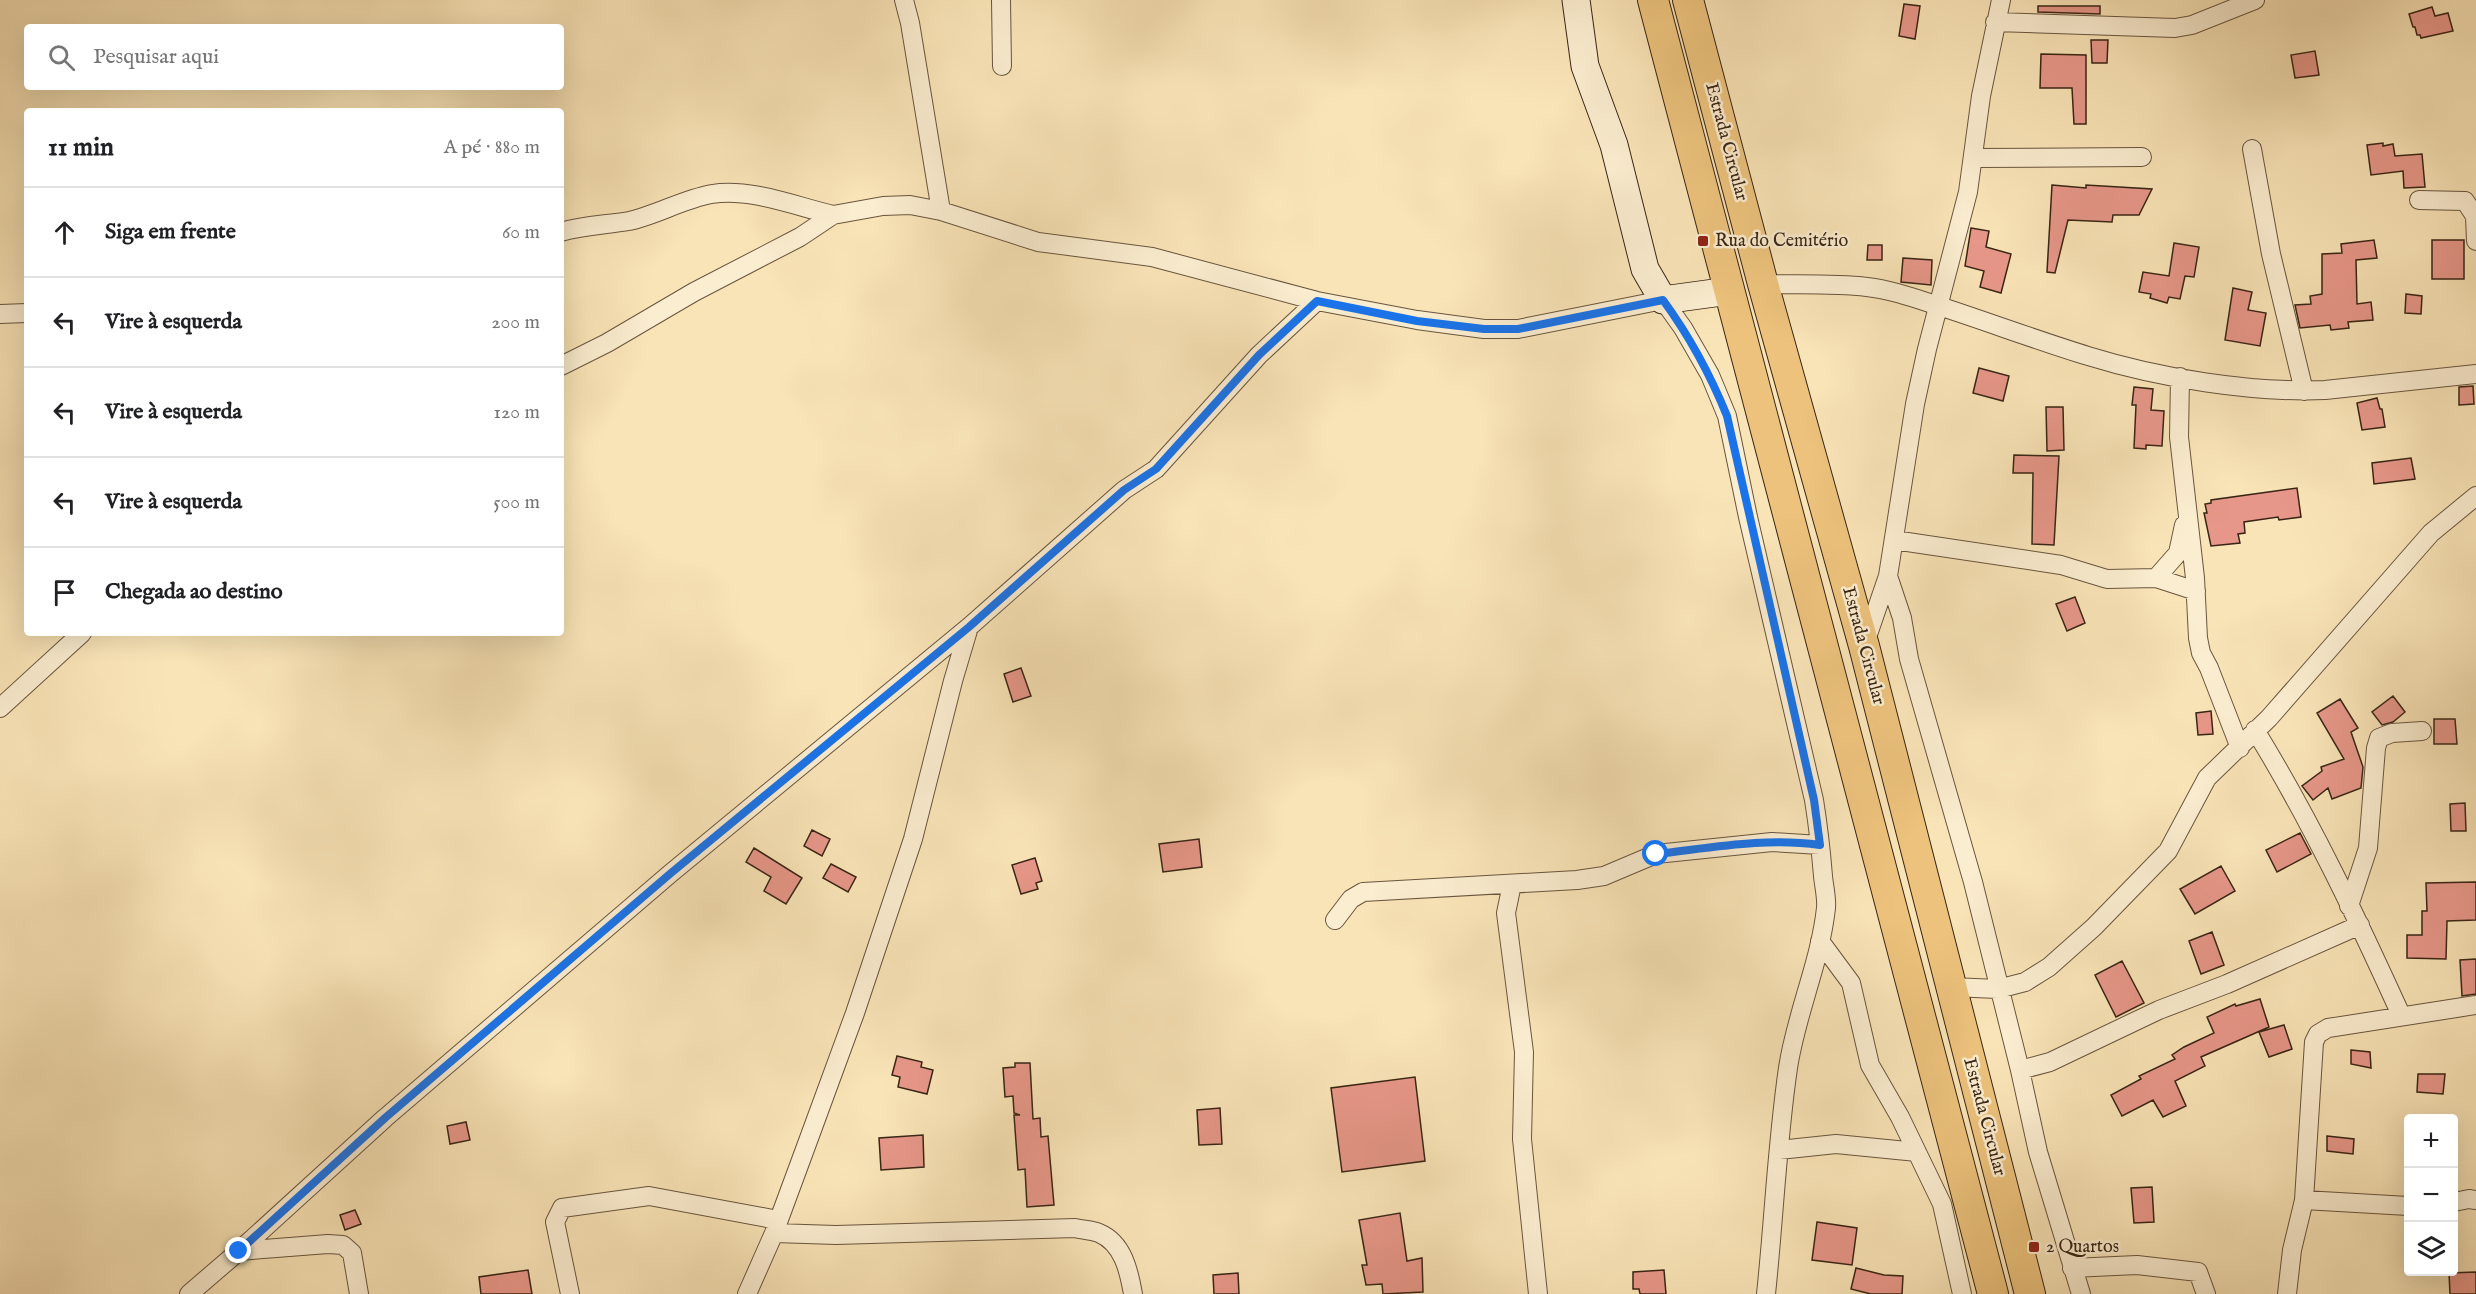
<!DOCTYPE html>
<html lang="pt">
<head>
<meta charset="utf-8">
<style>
	body { margin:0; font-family:"IM FELL English",serif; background:#f6f6f6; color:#202124 }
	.controls { position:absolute; right:18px; bottom:18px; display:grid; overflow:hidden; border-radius:6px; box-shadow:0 6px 24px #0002 }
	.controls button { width:54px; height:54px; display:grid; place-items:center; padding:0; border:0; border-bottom:2px solid #e0e0e0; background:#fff; color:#202124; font:30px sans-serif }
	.stop { position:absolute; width:18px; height:18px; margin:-14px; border:4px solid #1a73e8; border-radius:50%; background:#fff }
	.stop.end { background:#1a73e8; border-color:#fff; box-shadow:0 2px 6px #0008 }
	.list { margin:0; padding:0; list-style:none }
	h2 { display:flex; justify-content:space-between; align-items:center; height:78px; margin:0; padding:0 24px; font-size:26px }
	h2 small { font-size:20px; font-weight:400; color:#757577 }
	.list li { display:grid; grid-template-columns:39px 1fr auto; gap:18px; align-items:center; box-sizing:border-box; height:90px; padding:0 24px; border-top:2px solid #e0e0e0 }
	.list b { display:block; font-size:22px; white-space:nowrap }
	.list em { font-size:20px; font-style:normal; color:#757577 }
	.icon { flex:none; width:33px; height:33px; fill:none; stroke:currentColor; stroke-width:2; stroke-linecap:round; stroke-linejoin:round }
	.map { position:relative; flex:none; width:2476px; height:1294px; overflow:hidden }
	.search { position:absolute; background:#fff; box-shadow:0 6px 24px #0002; left:24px; top:24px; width:540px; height:66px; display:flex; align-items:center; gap:15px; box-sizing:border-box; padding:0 21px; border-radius:6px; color:#757577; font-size:22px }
	.panel { position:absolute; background:#fff; box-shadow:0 6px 24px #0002; left:24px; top:108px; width:540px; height:528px; border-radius:6px }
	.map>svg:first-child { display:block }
	.building { fill:#e79789; stroke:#392515; stroke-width:1.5 }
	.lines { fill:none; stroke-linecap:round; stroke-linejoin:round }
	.street-casing { stroke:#69553e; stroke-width:20 }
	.secondary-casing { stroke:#392515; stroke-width:29 }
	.primary-casing { stroke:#392515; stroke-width:32 }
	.street { stroke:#fbedd0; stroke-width:18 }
	.secondary { stroke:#fbedd0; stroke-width:27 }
	.primary { stroke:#ecc27c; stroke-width:30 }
	.route { stroke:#1a73e8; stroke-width:8 }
	.poi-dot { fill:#8f2418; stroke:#fbedd0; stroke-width:2 }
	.labels { text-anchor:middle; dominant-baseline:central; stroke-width:5; stroke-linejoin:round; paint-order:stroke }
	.street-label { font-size:18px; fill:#392515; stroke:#fbedd0 }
	.poi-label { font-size:18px; fill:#392515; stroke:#fbedd0; text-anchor:start }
</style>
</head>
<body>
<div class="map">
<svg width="2476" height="1294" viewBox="0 0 2476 1294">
	<rect width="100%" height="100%" fill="#f9e4b7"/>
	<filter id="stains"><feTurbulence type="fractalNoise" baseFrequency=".00333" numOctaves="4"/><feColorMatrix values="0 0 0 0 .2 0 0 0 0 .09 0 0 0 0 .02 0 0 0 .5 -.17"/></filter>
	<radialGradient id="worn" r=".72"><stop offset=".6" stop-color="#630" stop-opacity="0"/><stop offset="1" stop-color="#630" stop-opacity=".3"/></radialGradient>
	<path class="building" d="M1904,4L1920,6L1915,39L1899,36Z
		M2038,6H2100V14L2038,12Z
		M2432,7L2435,16L2448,13L2453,31L2421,38L2420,35H2417L2415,27H2413L2409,14Z
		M2091,40H2108L2107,63H2092Z
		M2315,51L2319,75L2295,78L2291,55Z
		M2041,54L2086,55V124H2074L2072,88H2040Z
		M2383,143V146L2393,144L2395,156L2422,154L2425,187L2404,188L2403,171L2371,175L2367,145Z
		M2052,185L2086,188V185L2152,189L2139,215H2113L2112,222L2068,220L2055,273L2047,272Z
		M1971,228L1989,231L1986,247L2011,254L2001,293L1980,287L1984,271L1965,266Z
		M2374,240L2377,258L2356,260L2357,304L2371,302L2373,320L2348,322L2349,328L2331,330L2330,325L2300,328L2295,305L2311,304L2310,296L2322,294V254L2342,253L2341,244Z
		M2432,240H2464V279H2432Z
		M2174,243L2199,247L2194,277L2185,276L2180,299L2169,297L2167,303L2150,298L2151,294L2139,292L2143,272L2169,276Z
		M1868,245H1882V260H1867Z
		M1903,258L1932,260L1931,285L1901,282Z
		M2233,288L2252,292L2248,310L2266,313L2260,346L2225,340Z
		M2406,294L2422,296L2421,314L2405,313Z
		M1979,368L2009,376L2003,401L1973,393Z
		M2473,386L2474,404L2459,405V387Z
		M2134,387L2153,389L2151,410L2164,411L2162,446L2146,445V449L2134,448L2136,405H2132Z
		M2377,398L2380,409H2382L2385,427L2362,430L2357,403Z
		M2046,407H2063L2064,450L2047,451Z
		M2014,455L2059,456L2054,545L2032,544L2033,473H2013Z
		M2411,458L2415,479L2374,484L2372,463Z
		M2297,488L2301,517L2279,520L2278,517L2244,522L2245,533L2238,534L2240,543L2211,546L2204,513H2207L2205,504L2211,503V500Z
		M2075,597L2085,623L2067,631L2056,604Z
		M1021,668L1031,696L1013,702L1004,674Z
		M2393,696L2405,712L2393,722L2382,725L2372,712Z
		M2340,699L2358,728L2351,732L2363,767L2361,788L2332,799L2328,788L2313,800L2302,786L2322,771L2321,767L2344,759L2317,713Z
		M2211,711L2213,734L2198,735L2196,713Z
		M2434,719H2455L2457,744H2434Z
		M2465,803L2466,831H2451L2450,804Z
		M812,830L830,839L822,856L804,846Z
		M2300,833L2311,854L2277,872L2266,850Z
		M1199,839L1202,867L1163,872L1159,844Z
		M754,848L802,878L786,904L764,891L771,877L746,862Z
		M1035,858L1042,881L1036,883L1038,889L1021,894L1012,865Z
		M831,864L856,877L848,892L823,878Z
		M2221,866L2235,891L2195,914L2180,889Z
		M2476,882V920L2447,921L2446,959L2407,958V935H2422V911H2427L2426,883Z
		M2212,932L2224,965L2201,974L2189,941Z
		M2476,959V994L2462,996L2460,960Z
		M2122,961L2144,1003L2116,1017L2095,975Z
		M2260,999L2269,1027L2201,1057L2205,1066L2175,1081L2186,1106L2163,1117L2153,1100L2122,1116L2111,1095L2141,1079L2139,1076L2175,1059L2172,1055L2184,1047L2214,1033L2207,1017L2235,1004L2236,1006Z
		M2284,1025L2292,1049L2269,1057L2259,1032Z
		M2351,1050L2370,1052L2371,1068L2351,1064Z
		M897,1056L922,1062L921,1067L933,1070L927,1094L898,1087L900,1077L892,1075Z
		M1015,1063H1030L1033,1119L1040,1118L1041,1137L1048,1136L1054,1205L1027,1207L1025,1169L1018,1170L1014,1115H1020L1014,1113L1013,1096L1005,1097L1003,1068L1015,1067Z
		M2418,1074H2445L2443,1094L2417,1092Z
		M1415,1077L1425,1161L1342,1172L1331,1088Z
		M1220,1108L1222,1144L1199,1145L1197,1110Z
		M466,1122L470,1140L450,1144L447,1126Z
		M923,1135L924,1167L881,1170L879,1138Z
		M2327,1136L2354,1139L2353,1154L2327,1151Z
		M2152,1187L2154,1222L2134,1223L2131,1188Z
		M355,1210L361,1224L345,1230L340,1215Z
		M1400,1213L1407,1261L1422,1258L1423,1292L1383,1294L1382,1284L1366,1285L1362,1265H1367L1359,1220Z
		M1817,1222L1857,1228L1852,1265L1812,1260Z
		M1856,1268L1884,1275L1903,1276L1902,1294H1871L1851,1289Z
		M528,1270L532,1294H481L479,1277Z
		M1664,1270L1666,1294H1640L1639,1289H1633V1272Z
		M2476,1272V1294H2450L2449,1273Z
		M1238,1273L1239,1294H1214L1213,1275Z"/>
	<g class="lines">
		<g class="street-casing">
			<path id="street" d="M904,0L910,23L941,211
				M1001,0L1002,66
				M1995,22L2175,28L2192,25L2255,0
				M2252,149L2271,254L2304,391
				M1973,158L2142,157
				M2419,200L2465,201L2475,216L2476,241
				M561,232C584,225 606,225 629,221C657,215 683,199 712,194C751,188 795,206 833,215
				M1763,284C1797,285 1833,283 1867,287C1893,290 1917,299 1942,307C1991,323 2039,341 2088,356C2159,378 2251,393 2325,390L2476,374
				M0,314L27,313
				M561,366L607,343L694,292L800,237L833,215L883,206L910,205L941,211L1038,242L1152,257L1317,301L1417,320L1484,329H1518L1663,300L1683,328L1710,375L1727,416L1748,517L1814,800C1818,825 1821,851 1823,876C1824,887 1827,898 1826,908C1820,963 1796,1014 1788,1068C1777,1143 1774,1219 1766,1294
				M2180,377L2179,437L2195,578L2198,638L2201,653L2209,668L2240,748
				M1894,540L2061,565L2107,579L2156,578L2178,553L2184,525
				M1888,576L1902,618L1909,659L1973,882L2020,1070L2038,1152L2081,1294
				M2156,578L2196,591
				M1865,643L1888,576L1915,404L1927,349L1968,192L1981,96L2001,0
				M0,708L82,633
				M2255,730C2311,821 2357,918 2401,1015
				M1512,884L1506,913L1524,1052L1522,1139L1538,1294
				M2349,906L2368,848L2376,748L2379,738L2392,733L2422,731
				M1335,920L1351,899L1363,892L1577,880L1604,876L1656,854L1772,842L1820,845
				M1820,941L1851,983L1870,1065L1900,1117L1942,1204L1962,1294
				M1951,987L1998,989L2025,982L2049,967L2094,927L2168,851L2207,778L2269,718L2431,533L2476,496
				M2020,1070L2050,1062L2159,1010L2227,984L2360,925
				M1779,1150L1836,1144L1917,1152
				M2304,1200L2408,1206
				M2454,1202L2469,1199L2476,1200
				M774,1233L836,1235L1075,1228C1083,1230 1092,1230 1099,1233C1123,1243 1129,1271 1133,1294
				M239,1251L328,1244L343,1245L352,1253L359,1294
				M2072,1268L2137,1265L2198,1272L2206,1294
				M189,1294L239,1251L385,1118L671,873L969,627L1124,490L1156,469L1259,355L1317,301
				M570,1294L555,1222L562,1208L649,1196L778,1220
				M747,1294L774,1233L808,1141L855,1013L913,839L953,681L969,627
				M2287,1294L2292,1250L2304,1200L2314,1042L2318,1034L2328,1028L2476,1005"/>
		</g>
		<g class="secondary-casing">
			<path id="secondary" d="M1576,0L1585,66L1614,145L1645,269L1663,300L1729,291"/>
		</g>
		<g class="primary-casing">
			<path id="primary" d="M1653,0L1993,1294
				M1688,0L1763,284L1864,646L2030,1294"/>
		</g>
		<use href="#street" class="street"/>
		<use href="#secondary" class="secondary"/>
		<use href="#primary" class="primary"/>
	</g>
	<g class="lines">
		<path class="route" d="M239,1251L385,1118L671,873L969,627L1124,490L1156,469L1259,355L1317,301L1417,321L1484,329H1518L1663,300C1690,337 1710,374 1727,416L1814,800L1820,845C1766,837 1710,848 1656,854"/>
	</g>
	<g class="poi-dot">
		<rect x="1697" y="235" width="12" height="12" rx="3"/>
		<rect x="2028" y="1241" width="12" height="12" rx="3"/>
	</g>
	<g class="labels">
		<g class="street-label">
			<text transform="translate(1726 142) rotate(75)">Estrada Circular</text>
			<text transform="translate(1863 646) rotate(75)">Estrada Circular</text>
			<text transform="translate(1984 1117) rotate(75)">Estrada Circular</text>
		</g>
		<g class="poi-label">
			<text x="1715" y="241">Rua do Cemitério</text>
			<text x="2046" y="1247">2 Quartos</text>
		</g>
	</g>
	<rect width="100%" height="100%" filter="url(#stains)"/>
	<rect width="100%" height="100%" fill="url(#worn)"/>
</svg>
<div class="controls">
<button>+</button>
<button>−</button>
<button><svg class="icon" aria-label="layers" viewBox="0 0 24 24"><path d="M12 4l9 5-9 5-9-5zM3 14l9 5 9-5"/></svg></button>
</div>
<div class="stop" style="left:1656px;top:854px"></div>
<div class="stop end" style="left:239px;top:1251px"></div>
<div class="search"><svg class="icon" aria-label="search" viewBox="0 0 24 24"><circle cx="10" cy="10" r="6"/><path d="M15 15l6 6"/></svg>Pesquisar aqui</div>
<section class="panel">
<h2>11 min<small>A pé · 880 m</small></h2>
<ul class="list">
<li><svg class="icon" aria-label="ahead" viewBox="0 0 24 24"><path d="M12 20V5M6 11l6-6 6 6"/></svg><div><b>Siga em frente</b></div><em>60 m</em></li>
<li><svg class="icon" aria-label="left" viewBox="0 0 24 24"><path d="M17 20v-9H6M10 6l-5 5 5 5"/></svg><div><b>Vire à esquerda</b></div><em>200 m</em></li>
<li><svg class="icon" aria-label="left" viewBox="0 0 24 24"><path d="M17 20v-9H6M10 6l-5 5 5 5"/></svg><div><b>Vire à esquerda</b></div><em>120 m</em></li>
<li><svg class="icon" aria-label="left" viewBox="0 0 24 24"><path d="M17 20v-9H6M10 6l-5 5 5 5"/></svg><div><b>Vire à esquerda</b></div><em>500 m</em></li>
<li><svg class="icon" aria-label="arrive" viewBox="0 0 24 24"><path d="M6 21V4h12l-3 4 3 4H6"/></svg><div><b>Chegada ao destino</b></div></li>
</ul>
</section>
</div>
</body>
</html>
